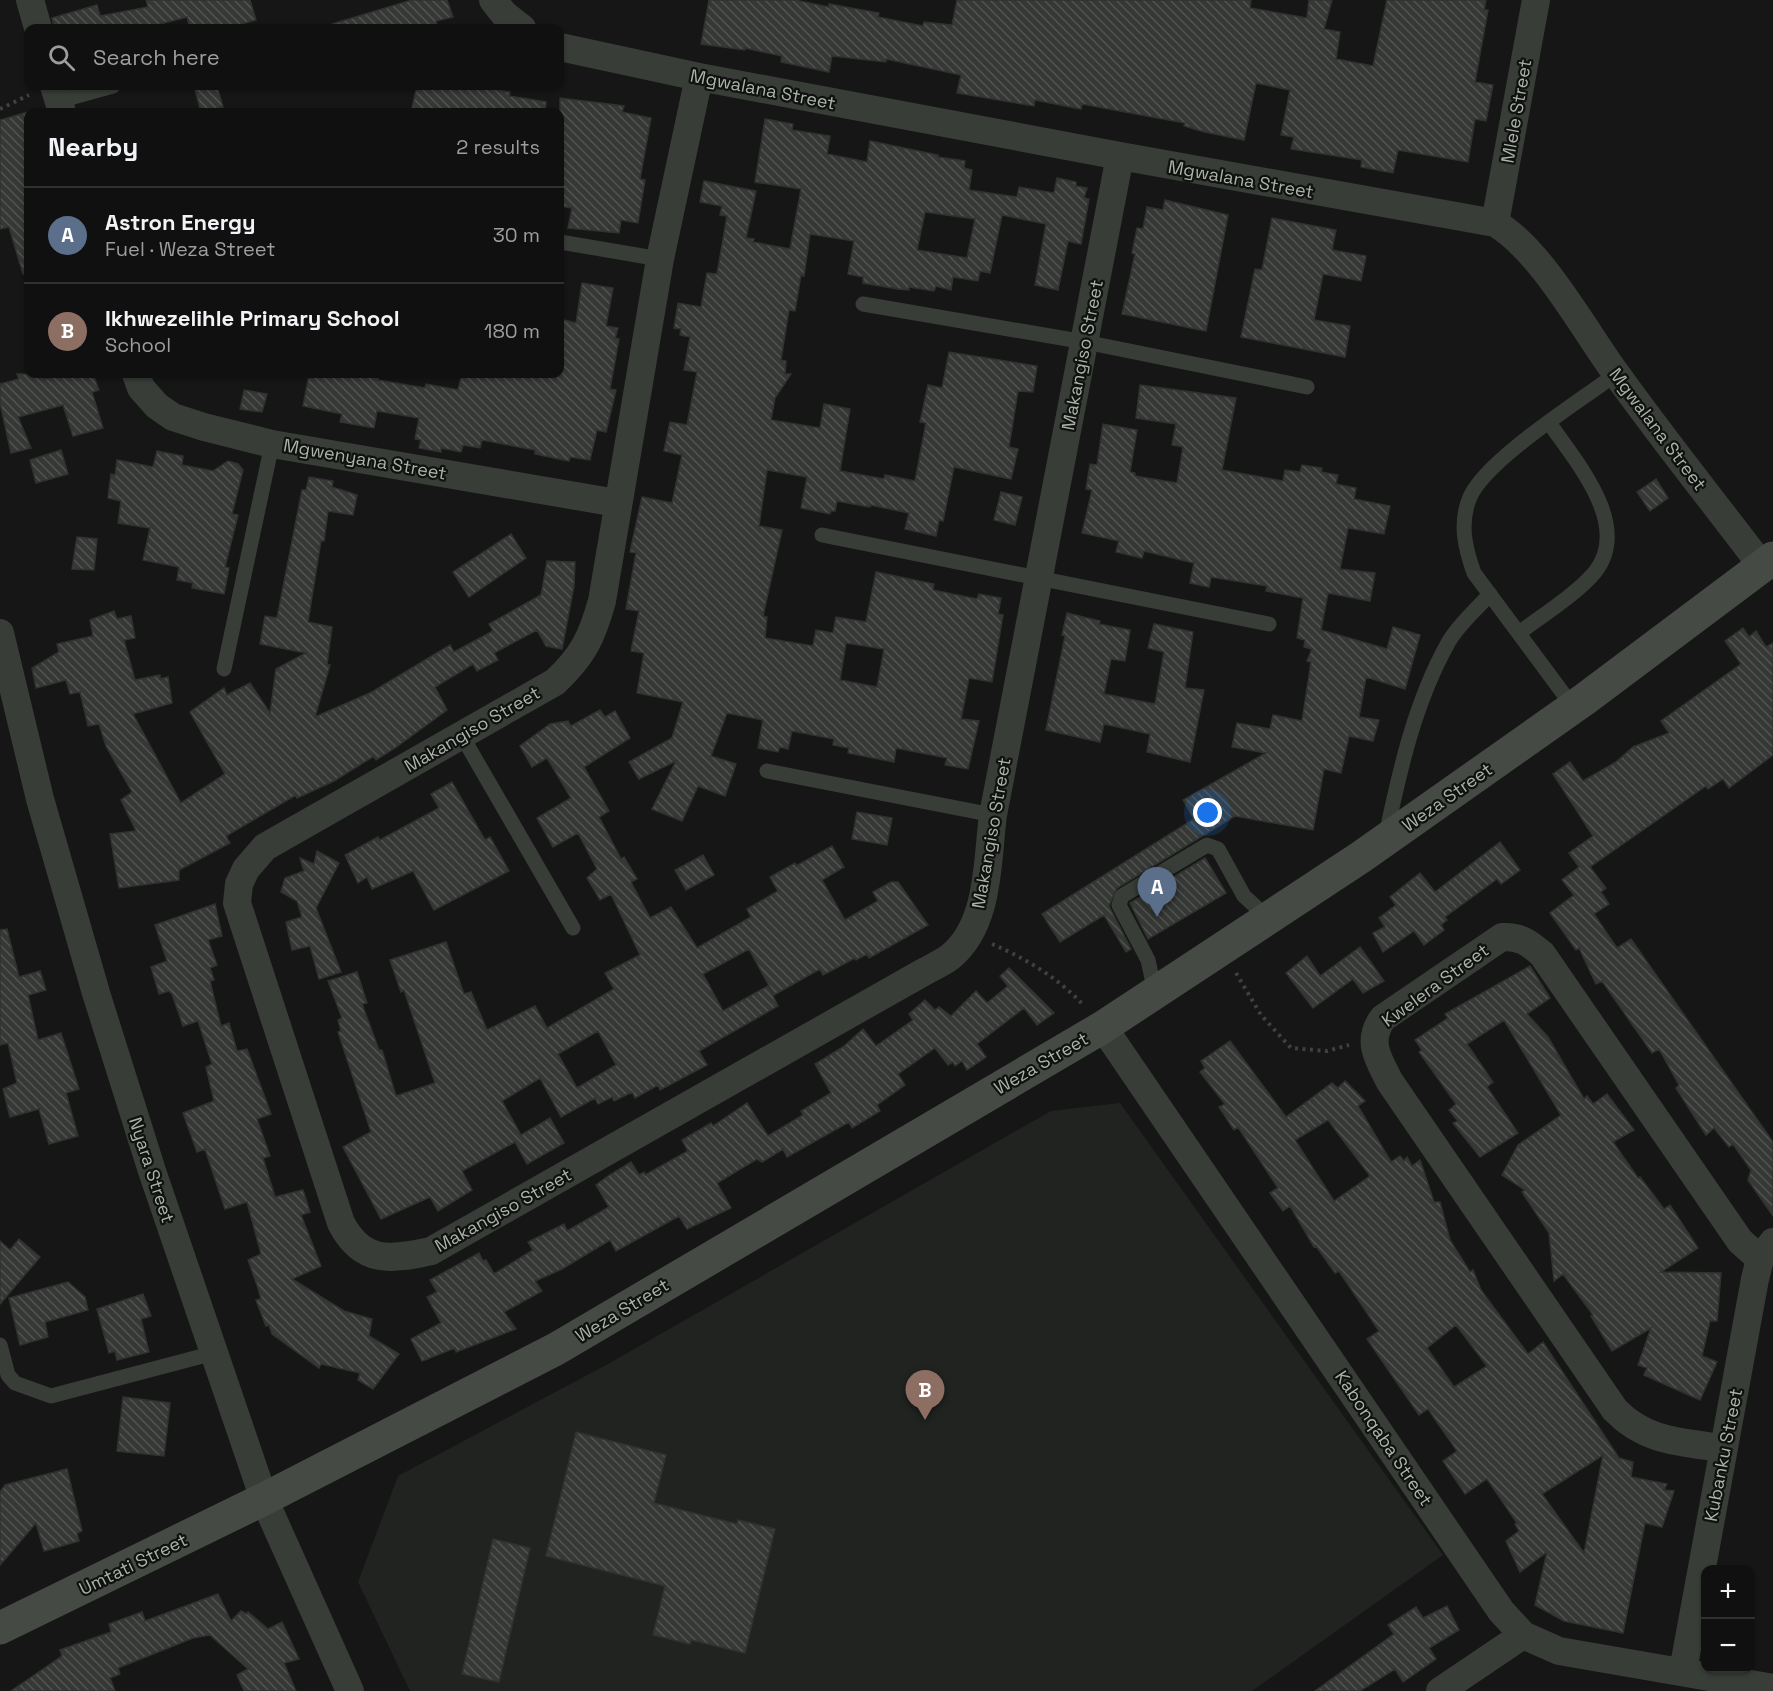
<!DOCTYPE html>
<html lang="en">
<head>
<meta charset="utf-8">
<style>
	body { margin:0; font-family:"Space Grotesk",sans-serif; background:#191919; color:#f1f3f6 }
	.controls { position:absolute; right:18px; bottom:18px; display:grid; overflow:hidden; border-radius:12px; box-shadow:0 2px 4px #0004 }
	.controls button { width:54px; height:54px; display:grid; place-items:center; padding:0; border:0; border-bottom:2px solid #303030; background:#101010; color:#f1f3f6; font:30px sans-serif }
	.you { position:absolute; left:1208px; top:813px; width:21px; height:21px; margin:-15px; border:4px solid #fff; border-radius:50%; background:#1a73e8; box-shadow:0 0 0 9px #1a73e833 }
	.badge { display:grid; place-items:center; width:39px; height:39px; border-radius:50%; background:#c541e2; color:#fff; font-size:20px; font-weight:700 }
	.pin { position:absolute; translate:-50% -50px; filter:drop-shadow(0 2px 3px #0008) }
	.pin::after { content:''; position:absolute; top:32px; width:21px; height:18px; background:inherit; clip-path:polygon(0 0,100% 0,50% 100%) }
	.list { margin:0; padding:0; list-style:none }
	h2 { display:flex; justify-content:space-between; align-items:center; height:78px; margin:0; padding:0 24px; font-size:26px }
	h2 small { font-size:20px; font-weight:400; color:#9c9d9f }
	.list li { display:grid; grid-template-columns:39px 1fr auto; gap:18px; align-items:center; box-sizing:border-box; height:96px; padding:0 24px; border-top:2px solid #303030 }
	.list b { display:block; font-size:22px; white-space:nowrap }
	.list p { margin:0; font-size:20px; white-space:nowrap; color:#9c9d9f }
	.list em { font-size:20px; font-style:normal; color:#9c9d9f }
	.icon { flex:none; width:33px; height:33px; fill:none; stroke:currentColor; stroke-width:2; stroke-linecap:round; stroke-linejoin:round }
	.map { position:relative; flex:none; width:1773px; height:1691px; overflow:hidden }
	.search { position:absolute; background:#101010; box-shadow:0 2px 4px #0004; left:24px; top:24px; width:540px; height:66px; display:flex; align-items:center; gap:15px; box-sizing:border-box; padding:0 21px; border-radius:12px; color:#9c9d9f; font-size:22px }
	.panel { position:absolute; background:#101010; box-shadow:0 2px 4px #0004; left:24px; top:108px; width:540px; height:270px; border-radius:12px }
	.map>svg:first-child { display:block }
	.built { fill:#212321 }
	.building { fill:url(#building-back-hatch); stroke:#2f322f; stroke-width:1.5; fill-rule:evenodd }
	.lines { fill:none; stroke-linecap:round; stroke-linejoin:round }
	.path { stroke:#3d423c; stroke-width:4; stroke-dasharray:3 4.5; stroke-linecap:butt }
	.lane { stroke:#383d38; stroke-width:15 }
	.street { stroke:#383d38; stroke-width:28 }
	.secondary { stroke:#454b44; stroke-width:33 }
	.labels { text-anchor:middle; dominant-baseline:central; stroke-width:4.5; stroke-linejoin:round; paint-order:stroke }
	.street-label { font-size:18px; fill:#aab5a8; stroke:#101110 }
</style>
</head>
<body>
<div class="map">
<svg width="1773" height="1691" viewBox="0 0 1773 1691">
	<defs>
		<pattern id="building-back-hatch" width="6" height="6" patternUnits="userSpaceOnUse" patternTransform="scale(1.5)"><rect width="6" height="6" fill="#353835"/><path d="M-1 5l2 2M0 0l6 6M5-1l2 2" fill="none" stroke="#50534f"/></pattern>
	</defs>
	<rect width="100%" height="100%" fill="#151615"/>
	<path class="built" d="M1120,1103L1443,1555L1252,1691H410L358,1582L398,1476L608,1364L1051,1111Z"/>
	<path class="building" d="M146,0H250L256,20L227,28H190L187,17L145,28H54L52,18L97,5L100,16L148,7Z
		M412,0H447L453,17L436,21L438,28H333L332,24Z
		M709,0H795L829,7V4L879,13L878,17L923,26L924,22L952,25L957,0H1251L1250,8L1307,18L1309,0H1332L1324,29L1340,32L1336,59L1373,66L1387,0H1486L1484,10H1488L1475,82L1493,85L1486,121L1475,119L1468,162L1398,150L1393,173L1361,167L1362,160L1291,149L1294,137L1281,135L1290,90L1256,83L1244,140L1205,132L1184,126L1185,123L1082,104L1081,109L1035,100L1034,106L957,93L961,75L886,59V62L832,56L829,72L781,62L782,56L745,48V50L701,44Z
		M194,86H217L223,107L201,112Z
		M417,86H493L492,89L510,92L509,96L546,102L545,112H432L412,108Z
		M560,98L624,106L622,112L651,118L640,179L645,180L638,223L621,220L619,233L568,228L572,208L560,206Z
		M28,112V273L23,274L9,227L0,229V120Z
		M765,119L793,124L792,130L830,136L827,154L867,162L870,141L938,155V157L965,161L964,168L972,170L969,190L1017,197L1019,187L1054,193L1057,178L1076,182V186L1087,188L1084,198L1089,199L1081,244L1068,241L1058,290L1035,285L1046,224L1002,215L990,273L980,271L978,281L953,277L951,290L936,286L934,291L909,287V290L898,289L863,283V277L848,274L854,241L810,234L804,276L801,275L795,311L789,310L781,360L786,361L785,374H791L775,398L771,420L820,428L824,404L850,409L840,471L884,479L885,475L915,481L926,423L920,422L928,385L942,388L949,352L1037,366L1033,392L1018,391L1009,447L1018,449L1011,479L954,467L943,521L939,520L936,536L905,529L909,513L870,505V507L837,501L835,511H831L830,514L801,508L807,477L767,470L759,526L782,530L763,616L767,617L765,638L813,646L816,630L833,633L836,617L866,622L876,572L934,584L933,590L977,599L979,594L1001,598L998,614L1003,615L992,682L969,678L961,719L979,721L968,769L945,765L947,758L896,748L894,762L848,753L849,748L833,745L834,739L792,731L788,749L780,747L778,752L758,748L763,720L727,713L711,756L736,764L725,796L698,786L682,821L652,809L676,761L639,779L629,762L672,738L683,702L637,693L644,653L631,651L639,611L626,609L636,553L630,552L642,497L672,503L682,455L664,451L670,422L687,425L697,372L684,370L690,337L680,335L681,329L674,328L678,303L701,307L707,273L717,274L727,216L720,215L722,206L700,202L704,181L756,191L746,238L754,239L753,242L790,249L801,189L755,182ZM925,212L975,219L967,258L917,250ZM846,643L884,649L877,687L840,680Z
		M1165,200L1228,215L1206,331L1122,314L1135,254L1132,253L1137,228L1143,229L1147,207L1163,210Z
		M1272,218L1336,230L1332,250L1366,256L1361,281L1323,274L1314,320L1350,326L1345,357L1241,337L1255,269L1262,270Z
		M582,283L613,288L606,326L618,328L615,338L619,339L610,389L616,390L606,432L597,430L590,460L570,457L569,461L535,454V450L482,440L480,448L463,445L461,452L441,448V452L419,448L421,440L415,439L419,418L377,411L374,428L340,422L342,414L303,406L309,375L322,377L323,374H379L378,380L425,388L426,384L458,390L462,374H560V319L576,323Z
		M17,374H42L45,379L62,374H93L99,390L92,392L103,428L73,436L63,405L18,417L31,448L11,453L0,403V384L19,379Z
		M1140,385L1236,398L1222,470L1283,481L1285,470L1300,472L1302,465L1322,468L1321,472L1338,475L1336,484L1356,488L1354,499L1390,506L1384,534L1348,528L1340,569L1375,573L1370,601L1328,593L1321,630L1387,649L1393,627L1420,635L1405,689L1366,677L1359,717L1379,720L1373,741L1349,736L1341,773L1324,769L1313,830L1235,816L1117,888L1109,906L1131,949L1126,952L1104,915L1060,942L1042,914L1194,819L1183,800L1266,753L1232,747L1237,723L1270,729L1273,715L1302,721L1311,662L1307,661L1312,649L1304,647L1305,640L1297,638L1303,598L1266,591L1267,586L1217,578L1211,577L1209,587L1190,583L1194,563L1144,551L1142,558L1116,552L1119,541L1082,533L1092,490L1086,489L1090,464L1097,465L1103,424L1137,430L1130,472L1135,473V476L1177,483L1183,447L1172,445L1176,424L1136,418Z
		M244,390L267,394L262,412L240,409Z
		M61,450L68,474L36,483L30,460Z
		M157,451L183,456L182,465L213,471L228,461L238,464L243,470L232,514L238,515L225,567L229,568L224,594L192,588L193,583L177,580L179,567L143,560L150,528L118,523L121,501L108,498L111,474L115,475L117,460L153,467Z
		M309,477L333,481L332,487L357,495L353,515L328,511L324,541H321L308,622L332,627L327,665H330L315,717L372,692L450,645L454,652L493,631L489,624L541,595L547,561L575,562L574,586L562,649L546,646L537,630L494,653L498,660L477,671L473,664L435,687L447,710L395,748L376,760L374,756L334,781L297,798L296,795L226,836L230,843L179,870V880L119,888L110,834L136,831L121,800L132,792L106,746L99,724L88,726L80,692L70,694L66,680L36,688L32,668L59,652L57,644L93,636L90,620L114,611L117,619L131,616L135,638L124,640L135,680L160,675V679L168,677L172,703L133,714L181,803L225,774L190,712L224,688L227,695L250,683L270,713L276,669L306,653L260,644L265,616L277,618L302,490H306Z
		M1656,479L1668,498L1650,511L1637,492Z
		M1001,492L1022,497L1015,525L994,520Z
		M511,534L526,558L469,597L453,572Z
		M77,537L97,539L94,570L72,569Z
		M1067,613L1100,621L1099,624L1130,630L1125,661L1111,659L1104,694L1155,704L1164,652L1148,648L1154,624L1193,632L1185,688L1204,690L1190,762L1147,752L1150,734L1104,724L1100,742L1046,730L1065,636L1062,635Z
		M1743,628L1749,637L1756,631L1766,647L1773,643V755L1729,788L1723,779L1708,789L1706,786L1590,867L1606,888L1601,892L1609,904L1594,914L1617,948L1631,939L1773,1142V1216L1748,1180L1751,1170L1733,1144L1729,1147L1714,1128L1706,1135L1676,1088L1679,1085L1659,1049L1652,1053L1602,981L1596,984L1579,948L1576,950L1550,913L1574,895L1562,880L1579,867L1569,853L1593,836L1553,774L1570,762L1583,781L1616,762L1633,747L1669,733L1661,721L1741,664L1725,641Z
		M600,710L605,717L615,711L630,738L584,767L609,811L599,817L621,859L624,857L637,879L631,882L650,918L671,907L697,948L751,917L747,909L778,891L770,877L795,863L796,866L832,846L844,867L822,880L845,920L878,901L873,892L891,882H898L928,925L869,958L867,954L856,960L855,958L823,975L820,969L774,995L749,949L703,974L723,1011L768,986L778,1006L699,1051L707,1065L660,1090L658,1085L635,1098L632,1092L614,1101L612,1097L598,1104L595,1098L561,1117L540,1078L502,1101L521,1135L550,1118L564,1143L527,1164L515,1142L462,1171L472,1190L438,1211L430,1197L381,1219L343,1147L371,1132L338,1032L341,1031L338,1020L342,1018L328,981L357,972L367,1003L362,1004L379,1050H382L396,1096L435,1083L404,990L401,992L390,960L446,942L464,994L471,992L487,1030L535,1006L547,1028L614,989L605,973L640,955L611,894L600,900L587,878L597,869L578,833L553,847L537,818L571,798L547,758L532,767L520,746L550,724L568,721L571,726ZM598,1031L616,1065L577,1088L558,1054Z
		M452,782L485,840L490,837L509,871L434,910L413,871L372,889L367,877L358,883L345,855L378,837L380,840L439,808L431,794Z
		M857,812L892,818L887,845L852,839Z
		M1500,842L1520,870L1501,884L1497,879L1445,917L1447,920L1441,925L1444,930L1424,945L1414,931L1383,952L1373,933L1385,927L1379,918L1396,905L1390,897L1420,873L1435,892Z
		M317,851L339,863L316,908L341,972L319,979L310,946L292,950L286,922L302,917L297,901L281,892L285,878L304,871L300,858L314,864Z
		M703,855L714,875L686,890L675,870Z
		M1205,858L1226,893L1148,939L1130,903Z
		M215,904L222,936L208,940L217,965L210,968L214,980L210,981L221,1026L229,1023L237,1051L247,1049L271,1114L257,1119L270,1156L263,1158L275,1197L303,1190L310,1212L301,1215L321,1266L292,1279L344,1311L372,1319L369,1336L399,1354L373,1389L358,1380L360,1373L321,1364L319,1368L272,1334L269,1325L266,1326L256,1300L261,1299L258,1288L248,1260L261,1254L247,1202L225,1209L205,1149L197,1152L183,1113L214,1101L206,1067L212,1064L198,1021L183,1026L172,994L169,991L159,994L151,967L167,961L155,925Z
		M7,929L19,977L40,971L46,990L28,995L38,1040L61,1033L79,1089L66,1093L78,1136L49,1144L39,1109L10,1117L3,1089L17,1083L8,1043L0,1045V930Z
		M1360,947L1384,981L1363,993L1353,979L1313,1008L1286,973L1307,956L1320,976Z
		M1530,966L1550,998L1527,1014L1548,1037L1584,1099L1587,1096L1593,1104L1607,1094L1634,1130L1613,1142L1638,1178L1640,1177L1664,1209L1670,1205L1698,1248L1661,1272L1721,1273L1717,1321H1710L1702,1356L1717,1362L1700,1400L1644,1375L1647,1368L1638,1365L1651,1328L1612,1351L1591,1316L1593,1315L1563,1274L1554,1281L1549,1233L1522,1192L1525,1190L1502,1175L1518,1145L1561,1115L1504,1020L1467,1044L1493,1082L1487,1087L1518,1133L1480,1157L1453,1123L1458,1121L1449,1110L1456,1104L1419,1052L1422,1050L1415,1040L1448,1018L1445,1014Z
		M1009,968L1054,1013L1037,1025L1024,1008L977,1044L986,1057L967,1070L962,1061L955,1066L953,1062L948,1065L935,1048L898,1074L905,1085L877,1105L880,1111L852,1128L849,1122L787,1157L783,1149L762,1162L757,1159L717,1183L731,1208L687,1229L679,1216L616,1251L610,1240L562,1269L535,1281L542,1291L504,1312L516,1329L456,1352L455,1348L422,1361L411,1339L441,1323L427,1297L437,1292L430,1280L479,1253L483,1261L486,1260L494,1274L533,1250L528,1242L564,1224L567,1231L609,1207L596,1185L608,1176L631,1162L639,1175L644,1172L645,1175L688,1151L682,1140L711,1123L713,1126L747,1103L768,1136L803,1115L801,1111L831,1093L815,1064L843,1047L863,1029L876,1046L913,1020L909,1014L925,1000L935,1010L939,1007L951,1016L976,991L987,1003L1008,986L1000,976Z
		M1230,1041L1286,1117L1332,1083L1338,1088L1345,1081L1365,1101L1358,1106L1391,1162L1400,1156L1404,1161L1407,1157L1412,1166L1420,1160L1434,1202H1440L1450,1240L1470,1272L1473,1270L1481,1290L1528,1354L1543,1342L1619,1458L1633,1462L1631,1477L1667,1484L1664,1490L1674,1491L1662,1527L1645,1523L1623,1633L1564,1621L1535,1605L1547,1552L1520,1572L1506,1541L1519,1531L1515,1524L1517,1523L1487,1479L1465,1494L1443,1461L1457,1451L1428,1409L1419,1415L1367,1339L1379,1331L1339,1271L1335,1273L1316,1246L1314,1247L1290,1206L1283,1211L1270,1193L1278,1188L1238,1127L1234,1130L1219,1107L1225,1104L1200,1072L1205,1068L1201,1061ZM1328,1120L1370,1176L1334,1201L1295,1140ZM1456,1325L1487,1366L1454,1387L1427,1348ZM1603,1455L1584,1553L1542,1494Z
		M19,1239L40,1257L0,1304V1241L10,1250Z
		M68,1282L85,1297L88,1310L45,1322L48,1337L20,1345L9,1298Z
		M143,1294L151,1316L141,1319L149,1352L117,1360L115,1351L109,1353L97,1309Z
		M123,1397L170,1403L164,1456L117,1451Z
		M576,1432L666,1455L654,1503L737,1524L738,1520L775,1529L745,1653L691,1640L690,1644L653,1635L665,1586L546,1556Z
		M67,1469L82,1531L77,1533L79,1541L44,1551L36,1523L0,1565V1492L5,1485Z
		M493,1539L530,1548L499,1682L462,1674Z
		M218,1594L231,1621L241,1611L247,1614L248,1612L268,1629L282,1622L299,1659L284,1663L296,1691H244L237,1675L248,1669L210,1635L193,1638L118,1668L120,1674L110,1678L115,1691H11L62,1656L60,1650L111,1632L109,1624L142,1612L145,1621Z
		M1447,1606L1459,1630L1429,1648L1436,1659L1403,1682L1395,1669L1360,1691H1315L1394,1634L1388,1625L1416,1607L1423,1618Z"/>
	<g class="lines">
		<path class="path" d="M0,109L29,95
			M992,944C1025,958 1060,979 1084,1006
			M1236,973L1261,1015L1291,1048L1327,1051L1349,1045"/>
		<path class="lane" d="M59,101L113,86
			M560,242L660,259
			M863,304L1085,342L1307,387
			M822,535L1269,624
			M1519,633C1540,617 1579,592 1595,572C1632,525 1576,462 1550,424
			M224,669L272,444
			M1574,708L1474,573C1465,548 1459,523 1470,497C1487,459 1580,401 1616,374
			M462,736L573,928
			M767,771L993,815
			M1386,835C1400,769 1415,702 1448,643C1458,625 1476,610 1490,594
			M1155,992L1148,960L1119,905L1122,896L1207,845L1218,849L1244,896L1268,918
			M0,1345L8,1375L15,1383L51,1396L214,1353"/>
		<path class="street" d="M30,0L38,28
			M493,0L504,14L522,28
			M560,47L699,77L1120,156L1495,223C1541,250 1583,328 1615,372C1662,438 1713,501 1762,566
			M699,77L660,259L602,601C592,637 583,656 555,682L265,847L246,869L239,884L237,903L341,1223C362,1264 391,1260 431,1251L922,973C931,968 942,963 950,957C990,925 987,860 993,815L1120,156
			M54,86L62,112
			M1495,223L1536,0
			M136,374L141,388L157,406L173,417L204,427L272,444L617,503
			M0,633L40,799L96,993L152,1171L264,1499L350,1691
			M1103,1027L1501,1611L1523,1635L1559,1651L1773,1688
			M1723,1448C1681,1442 1646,1442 1615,1410L1390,1082C1378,1059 1366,1041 1383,1018L1502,937C1520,936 1529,943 1542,954L1740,1241L1760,1259
			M1683,1671L1755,1279L1760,1259L1773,1242
			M1440,1691L1523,1635"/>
		<path class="secondary" d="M0,1628L264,1499L556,1349L1103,1027L1361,857L1585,699L1773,558"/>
	</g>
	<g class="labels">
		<g class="street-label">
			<text transform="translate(763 89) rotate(11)">Mgwalana Street</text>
			<text transform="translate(1516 111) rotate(-80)">Mlele Street</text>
			<text transform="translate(1241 179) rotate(10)">Mgwalana Street</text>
			<text transform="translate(1082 355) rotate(-79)">Makangiso Street</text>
			<text transform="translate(1658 429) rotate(53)">Mgwalana Street</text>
			<text transform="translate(365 459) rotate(10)">Mgwenyana Street</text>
			<text transform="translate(472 729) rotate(-30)">Makangiso Street</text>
			<text transform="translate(1447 797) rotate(-35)">Weza Street</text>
			<text transform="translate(991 833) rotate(-80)">Makangiso Street</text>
			<text transform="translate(1435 985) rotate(-36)">Kwelera Street</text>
			<text transform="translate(1041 1063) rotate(-30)">Weza Street</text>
			<text transform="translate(152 1170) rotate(72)">Nyara Street</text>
			<text transform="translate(503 1210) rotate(-29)">Makangiso Street</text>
			<text transform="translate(622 1310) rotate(-31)">Weza Street</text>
			<text transform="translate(1384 1438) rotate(56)">Kabonqaba Street</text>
			<text transform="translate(1723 1455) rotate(-79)">Kubanku Street</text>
			<text transform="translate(133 1564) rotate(-26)">Umtati Street</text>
		</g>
	</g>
</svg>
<div class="controls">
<button>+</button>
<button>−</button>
</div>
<div class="you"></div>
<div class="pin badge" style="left:1157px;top:917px;background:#5c6f8a">A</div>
<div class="pin badge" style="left:925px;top:1420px;background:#8d6e63">B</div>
<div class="search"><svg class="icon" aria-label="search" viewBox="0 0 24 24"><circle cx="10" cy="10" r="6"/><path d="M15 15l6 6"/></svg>Search here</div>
<section class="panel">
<h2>Nearby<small>2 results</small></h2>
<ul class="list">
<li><span class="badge" style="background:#5c6f8a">A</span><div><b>Astron Energy</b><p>Fuel · Weza Street</p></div><em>30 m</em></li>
<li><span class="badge" style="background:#8d6e63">B</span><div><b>Ikhwezelihle Primary School</b><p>School</p></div><em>180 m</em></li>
</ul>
</section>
</div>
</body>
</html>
